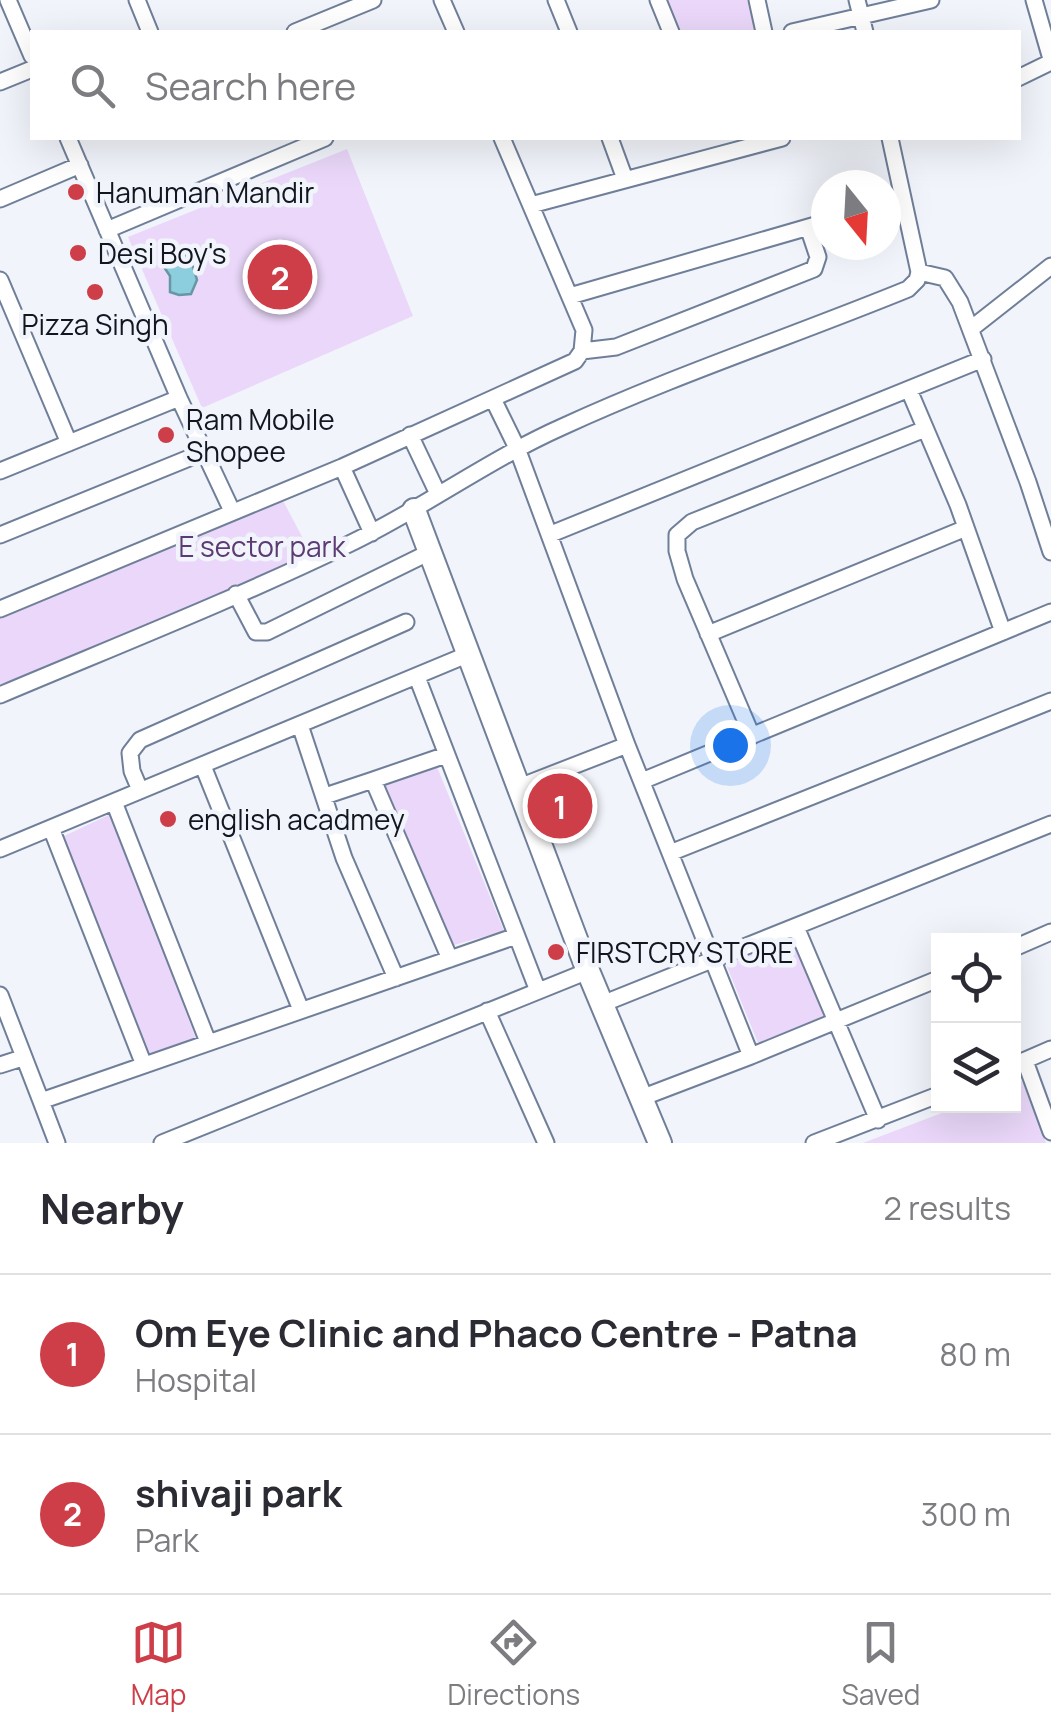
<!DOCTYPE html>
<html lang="en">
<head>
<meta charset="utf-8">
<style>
	body { margin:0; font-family:Manrope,sans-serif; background:#f7f7f7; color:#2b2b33 }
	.controls { position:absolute; right:30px; bottom:30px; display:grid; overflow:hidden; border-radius:0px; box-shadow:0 10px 40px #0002 }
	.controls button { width:90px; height:90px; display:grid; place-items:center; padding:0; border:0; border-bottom:2px solid #e1e1e2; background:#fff; color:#2b2b33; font:50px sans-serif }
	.compass { position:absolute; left:811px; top:170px; width:90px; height:90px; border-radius:50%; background:#fff; box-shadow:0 10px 40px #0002; rotate:162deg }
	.you { position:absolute; left:730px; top:745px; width:35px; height:35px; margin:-25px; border:8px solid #fff; border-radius:50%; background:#1a73e8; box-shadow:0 0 0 15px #1a73e833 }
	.badge { display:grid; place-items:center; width:65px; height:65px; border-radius:50%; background:#ce3e48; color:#fff; font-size:32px; font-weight:700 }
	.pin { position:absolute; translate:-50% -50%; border:5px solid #fff; box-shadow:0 2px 10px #0006 }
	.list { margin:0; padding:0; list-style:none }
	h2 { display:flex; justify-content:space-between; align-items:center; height:130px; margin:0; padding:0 40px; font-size:42px }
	h2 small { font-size:32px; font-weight:400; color:#7c7c81 }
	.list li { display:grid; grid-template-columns:65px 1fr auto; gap:30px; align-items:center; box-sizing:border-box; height:160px; padding:0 40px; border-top:2px solid #e1e1e2 }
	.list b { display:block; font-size:38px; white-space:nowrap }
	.list p { margin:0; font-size:32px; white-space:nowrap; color:#7c7c81 }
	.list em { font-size:32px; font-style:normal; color:#7c7c81 }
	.icon { flex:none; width:55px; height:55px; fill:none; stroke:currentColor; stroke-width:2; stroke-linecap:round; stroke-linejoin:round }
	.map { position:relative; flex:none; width:1051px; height:1143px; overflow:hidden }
	.search { position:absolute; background:#fff; box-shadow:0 10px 40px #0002; left:30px; right:30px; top:30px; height:110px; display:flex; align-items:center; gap:25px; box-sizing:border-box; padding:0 35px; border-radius:0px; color:#7c7c81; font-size:38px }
	.sheet { height:450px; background:#fff }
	nav { display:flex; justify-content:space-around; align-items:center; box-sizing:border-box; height:140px; border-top:2px solid #e1e1e2; background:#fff; font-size:28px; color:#7c7c81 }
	nav a { display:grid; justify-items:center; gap:5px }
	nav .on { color:#ce3e48 }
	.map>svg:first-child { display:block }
	.green { fill:#ead7f9 }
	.water { fill:#8ccdde; stroke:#6796a5; stroke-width:2.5 }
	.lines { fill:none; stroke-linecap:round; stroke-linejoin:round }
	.street-casing { stroke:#707f99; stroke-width:19 }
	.secondary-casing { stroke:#707f99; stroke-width:26 }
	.street { stroke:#fff; stroke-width:15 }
	.secondary { stroke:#fff; stroke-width:22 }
	.poi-dot { fill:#ce3e48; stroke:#f1f4fa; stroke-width:4 }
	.labels { text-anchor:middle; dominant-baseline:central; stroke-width:9; stroke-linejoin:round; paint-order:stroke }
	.poi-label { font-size:28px; fill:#111620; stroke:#f1f4fa; text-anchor:start }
	.park-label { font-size:28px; fill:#5c3a73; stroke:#f1f4fa }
</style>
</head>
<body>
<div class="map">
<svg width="1051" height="1143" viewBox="0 0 1051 1143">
	<rect width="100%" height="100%" fill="#f1f4fa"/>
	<path class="green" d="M664,0H747L755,32H677Z
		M347,149L413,316L202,408L128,237Z
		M280,495L317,565L0,693V617Z
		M437,767L504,931L454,945L381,785Z
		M111,814L196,1039L147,1055L62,837Z
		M792,937L824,1016L758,1043L726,964Z
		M1022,1081L1046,1143H863L960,1106H1014V1085Z"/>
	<path class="water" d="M178,249L190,257L197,280L191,294L179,295L170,292V276L162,264L164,257Z"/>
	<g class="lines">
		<g class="street-casing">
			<path id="street" d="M8,0L32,56
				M137,0L150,32
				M442,0L456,32
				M556,0L569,32
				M658,0L671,32
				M757,0L764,32
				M857,0L865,32
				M1034,0L1051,59
				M295,32L373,0
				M792,32L931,0
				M1018,78L1051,62
				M0,82L32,69
				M68,138L179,398L232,511
				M610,138L625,179
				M0,199L80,165
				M531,205L782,138
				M107,230L325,138
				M919,272L945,278L960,302L1028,482L1051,552
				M0,280L69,443
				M570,296L826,222
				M972,328L1051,266
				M582,351L616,347L814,269L818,257L808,227
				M909,390L958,505L1003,632
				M493,399L517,448L627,745L751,1056L938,979
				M410,435L438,494
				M342,467L372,533
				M0,471L179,398
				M551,534L983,359
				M0,535L204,452
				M236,594L256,632H267L430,552
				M0,609L342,467L575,361L582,351L584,330L502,138
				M708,634L966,528
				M417,677L538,991
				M0,695C116,646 235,599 349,544C422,509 488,460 562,427C675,375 793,336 908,289L917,280L919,272L890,138
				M300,725L344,858L396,978
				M752,736L685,579L677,551V535L692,522L925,429
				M446,755L373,780L450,959
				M203,766L301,1010
				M642,781L1051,612
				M519,787L627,745
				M140,790L132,771L130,753L140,740L406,622
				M325,796L373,780
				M114,802L208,1042
				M51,828L144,1065
				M0,849L469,654
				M670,853L1051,701
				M796,927L878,1120
				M1014,948L1051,932
				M0,995L41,1101
				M602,1004L1051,824
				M487,1011L546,1143
				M1025,1061L1051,1132
				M0,1065L22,1058
				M1014,1065L1051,1049
				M641,1098L751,1056
				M57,1143L41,1101L516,936
				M162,1143L588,971
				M814,1143L938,1095"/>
		</g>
		<g class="secondary-casing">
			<path id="secondary" d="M414,510L588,971L660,1143"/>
		</g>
		<use href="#street" class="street"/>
		<use href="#secondary" class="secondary"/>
	</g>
	<g class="poi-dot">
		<circle cx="76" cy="192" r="10"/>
		<circle cx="78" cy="253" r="10"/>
		<circle cx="95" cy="292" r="10"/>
		<circle cx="166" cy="435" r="10"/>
		<circle cx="168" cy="819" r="10"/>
		<circle cx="556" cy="952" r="10"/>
	</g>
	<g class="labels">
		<g class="poi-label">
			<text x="96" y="192">Hanuman Mandir</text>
			<text x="98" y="253">Desi Boy's</text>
			<text x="95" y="324" text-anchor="middle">Pizza Singh</text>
			<text x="186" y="419">Ram Mobile<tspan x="186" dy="32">Shopee</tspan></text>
			<text x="188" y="819">english acadmey</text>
			<text x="576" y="952">FIRSTCRY STORE</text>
		</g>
		<g class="park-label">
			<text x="262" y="546">E sector park</text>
		</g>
	</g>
</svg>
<div class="controls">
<button><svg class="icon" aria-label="locate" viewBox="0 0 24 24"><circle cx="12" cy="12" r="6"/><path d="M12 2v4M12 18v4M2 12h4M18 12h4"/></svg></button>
<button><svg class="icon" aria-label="layers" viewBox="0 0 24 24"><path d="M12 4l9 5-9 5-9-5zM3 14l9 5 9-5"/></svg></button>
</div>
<svg class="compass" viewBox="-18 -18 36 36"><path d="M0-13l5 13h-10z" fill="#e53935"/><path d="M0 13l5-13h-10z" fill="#7c7c81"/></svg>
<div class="you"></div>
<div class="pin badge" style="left:560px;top:806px">1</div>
<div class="pin badge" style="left:280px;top:277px">2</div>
<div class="search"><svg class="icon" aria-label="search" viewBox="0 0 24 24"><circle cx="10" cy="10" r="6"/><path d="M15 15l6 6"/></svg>Search here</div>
</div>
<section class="sheet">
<h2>Nearby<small>2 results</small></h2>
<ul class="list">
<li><span class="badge">1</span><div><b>Om Eye Clinic and Phaco Centre - Patna</b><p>Hospital</p></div><em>80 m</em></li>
<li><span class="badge">2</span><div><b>shivaji park</b><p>Park</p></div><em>300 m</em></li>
</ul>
</section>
<nav>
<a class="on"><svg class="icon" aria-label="map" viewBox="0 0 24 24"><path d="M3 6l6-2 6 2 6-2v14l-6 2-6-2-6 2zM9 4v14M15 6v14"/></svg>Map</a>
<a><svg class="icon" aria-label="directions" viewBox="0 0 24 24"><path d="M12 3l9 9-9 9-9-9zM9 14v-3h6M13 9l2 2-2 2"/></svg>Directions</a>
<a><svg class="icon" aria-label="saved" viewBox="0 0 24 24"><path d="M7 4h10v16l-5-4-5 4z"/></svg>Saved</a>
</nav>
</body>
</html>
